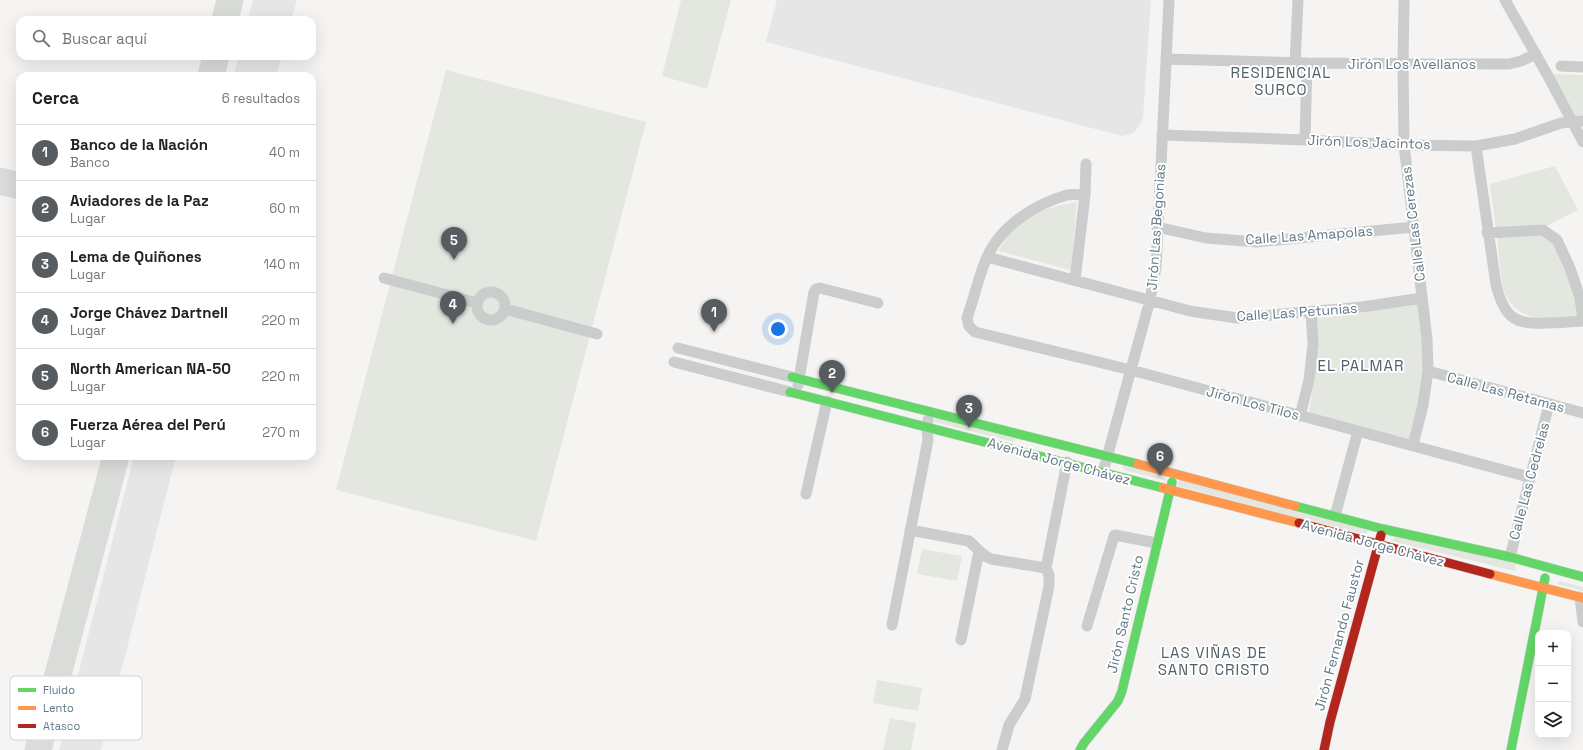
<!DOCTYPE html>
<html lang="es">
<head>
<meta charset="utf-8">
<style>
	body { margin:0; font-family:"Space Grotesk",sans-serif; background:#f2f2f2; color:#222 }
	.controls { position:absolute; right:12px; bottom:12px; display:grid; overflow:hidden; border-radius:8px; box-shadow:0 4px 16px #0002 }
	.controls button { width:36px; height:36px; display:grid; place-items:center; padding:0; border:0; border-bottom:1px solid #e0e0e0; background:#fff; color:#222; font:20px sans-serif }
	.you { position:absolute; left:778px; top:329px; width:14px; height:14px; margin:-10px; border:3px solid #fff; border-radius:50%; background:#1a73e8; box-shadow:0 0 0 6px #1a73e833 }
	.badge { display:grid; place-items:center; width:26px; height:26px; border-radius:50%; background:#565c5f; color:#fff; font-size:13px; font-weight:700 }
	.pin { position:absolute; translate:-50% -33px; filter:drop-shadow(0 1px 2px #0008) }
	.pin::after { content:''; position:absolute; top:21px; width:14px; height:12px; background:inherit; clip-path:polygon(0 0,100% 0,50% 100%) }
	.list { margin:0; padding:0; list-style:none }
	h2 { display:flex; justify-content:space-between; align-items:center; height:52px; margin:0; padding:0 16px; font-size:17px }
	h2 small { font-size:13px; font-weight:400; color:#767676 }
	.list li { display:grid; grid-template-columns:26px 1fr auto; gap:12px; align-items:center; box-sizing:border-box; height:56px; padding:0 16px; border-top:1px solid #e0e0e0 }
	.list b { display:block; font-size:15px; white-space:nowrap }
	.list p { margin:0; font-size:13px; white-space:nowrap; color:#767676 }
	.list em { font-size:13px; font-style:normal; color:#767676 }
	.icon { flex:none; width:22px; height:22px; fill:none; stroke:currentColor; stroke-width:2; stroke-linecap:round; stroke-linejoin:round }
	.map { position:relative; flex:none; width:1583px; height:750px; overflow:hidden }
	.search { position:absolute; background:#fff; box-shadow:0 4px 16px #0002; left:16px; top:16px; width:300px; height:44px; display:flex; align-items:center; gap:10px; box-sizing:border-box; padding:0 14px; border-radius:12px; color:#767676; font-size:15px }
	.panel { position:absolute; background:#fff; box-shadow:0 4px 16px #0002; left:16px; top:72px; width:300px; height:388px; border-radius:12px }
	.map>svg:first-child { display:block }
	.built { fill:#e5e6e5 }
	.green { fill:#e4e7e0 }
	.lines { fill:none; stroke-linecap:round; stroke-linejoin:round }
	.taxiway { stroke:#dadcda; stroke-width:27 }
	.fast-casing { stroke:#d1d2d2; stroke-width:10 }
	.slow-casing { stroke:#d1d2d2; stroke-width:10 }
	.jam-casing { stroke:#d1d2d2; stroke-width:10 }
	.street { stroke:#cbcdcd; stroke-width:11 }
	.fast { stroke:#63d668; stroke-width:9 }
	.slow { stroke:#ff974d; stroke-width:9 }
	.jam { stroke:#b3261e; stroke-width:9 }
	.labels { text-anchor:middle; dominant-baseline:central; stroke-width:4; stroke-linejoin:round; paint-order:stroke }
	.street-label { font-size:14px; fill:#637884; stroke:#fff }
	.neighbourhood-label { font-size:15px; letter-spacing:1px; fill:#516169; stroke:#fff }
	.key { fill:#fff; stroke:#d0d6da; stroke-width:1 }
	.key-label { font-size:11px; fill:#637884 }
</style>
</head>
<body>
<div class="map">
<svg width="1583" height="750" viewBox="0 0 1583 750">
	<rect width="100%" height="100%" fill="#f5f4f2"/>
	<path class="built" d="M253,0H297L291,20H248Z
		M777,0H1151L1143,118L1137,129L1131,134L1122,136L766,42Z
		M239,56H282L276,76H233Z
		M134,456H176L101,750H59Z"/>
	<path class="green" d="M681,0H731L707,89L662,76Z
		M446,70L646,122L536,541L336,490Z
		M1551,74L1583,75V119L1577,118Z
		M1555,166L1578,210L1545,227L1496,229L1490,184Z
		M1077,202L1071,270L998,251C1003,243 1008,234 1014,228C1031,211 1054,206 1077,202Z
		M1539,233L1553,241L1576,292L1578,318L1537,319L1520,312L1509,302L1502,286L1497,237Z
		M1419,301L1425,379L1410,437L1406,440L1308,416L1315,376V317L1362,313Z
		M935,417L1016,437L1014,442L934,422Z
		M1122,463L1167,476L1166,481L1124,470Z
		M1179,480L1368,530L1366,535L1177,486Z
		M1397,535L1516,564L1515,571L1391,541Z
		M922,549L962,556L957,581L917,574Z
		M1559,581L1583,587V591L1557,584Z
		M877,680L922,688L918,711L873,703Z
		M890,718L916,723L911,750H883Z"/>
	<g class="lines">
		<path class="taxiway" d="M225,20L230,0
			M211,76L216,56
			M0,181L20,186
			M38,750L116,456"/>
		<g class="fast-casing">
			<path id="fast" d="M792,377L1138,464
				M790,392L1163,488
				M1295,506L1383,529L1510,557L1583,577
				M1080,750L1084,743L1118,701L1122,691L1172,482
				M1511,750L1545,578"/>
		</g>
		<g class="slow-casing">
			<path id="slow" d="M1138,464L1295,506
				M1163,488L1299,523
				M1490,574L1583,598"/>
		</g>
		<g class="jam-casing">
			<path id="jam" d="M1299,523L1490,574
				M1324,750L1330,722L1381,535"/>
		</g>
		<path class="street" d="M1404,0L1403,64L1404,145L1427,339L1428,371L1423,405L1413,445
			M1505,0L1548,76L1583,142
			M1166,59L1307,63L1509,64L1521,61L1536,54
			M1295,63L1298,0
			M1561,66L1583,67
			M1162,135L1305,140L1404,145L1476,146L1515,139L1561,123L1583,121
			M1305,140L1307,63
			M1476,146L1496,285C1504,316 1513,325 1546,323C1558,323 1571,322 1583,321
			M1085,195C1079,195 1073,194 1067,195C1035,204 1001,226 987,257C979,275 974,298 967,318L969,326L975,332L1131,370L1529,477
			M1157,227L1206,238L1257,242L1414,227
			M1487,233L1543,230L1557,240L1570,268L1580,298L1583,320
			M987,257L1190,311L1237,318L1362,307L1422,298
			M384,278L477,303
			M1075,280L1085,195L1086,164
			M477 306a14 14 0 1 1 28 0a14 14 0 1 1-28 0Z
			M505,309L597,334
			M678,348L792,377
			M674,362L790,392
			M1428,371L1583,413
			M798,385L814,292L816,289L820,288L878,303
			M1300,416L1309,380L1313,344L1311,312
			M1103,472L1150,300L1156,268L1169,0
			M806,494L827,401
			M1335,516L1358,431
			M910,530L969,541C977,548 981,555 991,559L1046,568
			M1510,557L1549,404
			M1580,597L1583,622
			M892,625L928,440L927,427L928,420
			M1087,626L1114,536L1115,535L1156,543
			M961,640L979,551
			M1002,750L1009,725L1025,699L1049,586V575L1046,568L1067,462"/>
		<use href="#fast" class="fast"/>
		<use href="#slow" class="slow"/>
		<use href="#jam" class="jam"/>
	</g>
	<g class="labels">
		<g class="street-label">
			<text x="1412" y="64">Jirón Los Avellanos</text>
			<text transform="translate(1369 142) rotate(2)">Jirón Los Jacintos</text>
			<text transform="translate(1413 224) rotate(-97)">Calle Las Cerezas</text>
			<text transform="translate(1156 227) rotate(-86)">Jirón Las Begonias</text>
			<text transform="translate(1309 235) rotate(-4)">Calle Las Amapolas</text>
			<text transform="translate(1297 312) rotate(-4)">Calle Las Petunias</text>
			<text transform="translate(1506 392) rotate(15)">Calle Las Retamas</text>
			<text transform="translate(1253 403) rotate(15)">Jirón Los Tilos</text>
			<text transform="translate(1059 461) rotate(15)">Avenida Jorge Chávez</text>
			<text transform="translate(1529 481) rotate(-75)">Calle Las Cedrelas</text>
			<text transform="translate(1373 543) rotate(15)">Avenida Jorge Chávez</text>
			<text transform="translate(1125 614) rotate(-77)">Jirón Santo Cristo</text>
			<text transform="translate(1339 635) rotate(-75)">Jirón Fernando Faustor</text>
		</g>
		<g class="neighbourhood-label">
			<text x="1281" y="72">RESIDENCIAL<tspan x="1281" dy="17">SURCO</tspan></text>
			<text x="1361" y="365">EL PALMAR</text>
			<text x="1214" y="652">LAS VIÑAS DE<tspan x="1214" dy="17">SANTO CRISTO</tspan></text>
		</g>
	</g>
	<rect x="10" y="676" width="132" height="64" rx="6" class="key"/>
	<rect x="18" y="688" width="18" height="4" fill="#63d668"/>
	<rect x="18" y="706" width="18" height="4" fill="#ff974d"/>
	<rect x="18" y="724" width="18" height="4" fill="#b3261e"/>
	<g class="key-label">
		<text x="43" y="694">Fluido</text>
		<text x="43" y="712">Lento</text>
		<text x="43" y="730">Atasco</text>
	</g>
</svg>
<div class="controls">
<button>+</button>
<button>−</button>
<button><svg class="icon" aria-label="layers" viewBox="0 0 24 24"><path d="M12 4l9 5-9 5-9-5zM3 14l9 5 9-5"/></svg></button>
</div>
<div class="you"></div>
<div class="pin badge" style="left:714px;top:332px">1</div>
<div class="pin badge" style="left:832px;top:393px">2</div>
<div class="pin badge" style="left:969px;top:428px">3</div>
<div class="pin badge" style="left:453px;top:324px">4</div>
<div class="pin badge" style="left:454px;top:260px">5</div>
<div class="pin badge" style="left:1160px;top:476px">6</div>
<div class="search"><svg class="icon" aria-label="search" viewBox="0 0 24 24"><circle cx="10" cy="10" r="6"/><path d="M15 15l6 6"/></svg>Buscar aquí</div>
<section class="panel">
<h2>Cerca<small>6 resultados</small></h2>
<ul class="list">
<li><span class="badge">1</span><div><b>Banco de la Nación</b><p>Banco</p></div><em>40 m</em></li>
<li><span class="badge">2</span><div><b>Aviadores de la Paz</b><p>Lugar</p></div><em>60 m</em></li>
<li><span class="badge">3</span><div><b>Lema de Quiñones</b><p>Lugar</p></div><em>140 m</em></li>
<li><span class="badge">4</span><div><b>Jorge Chávez Dartnell</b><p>Lugar</p></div><em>220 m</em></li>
<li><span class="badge">5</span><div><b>North American NA-50</b><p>Lugar</p></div><em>220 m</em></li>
<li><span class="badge">6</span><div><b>Fuerza Aérea del Perú</b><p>Lugar</p></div><em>270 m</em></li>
</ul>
</section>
</div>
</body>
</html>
